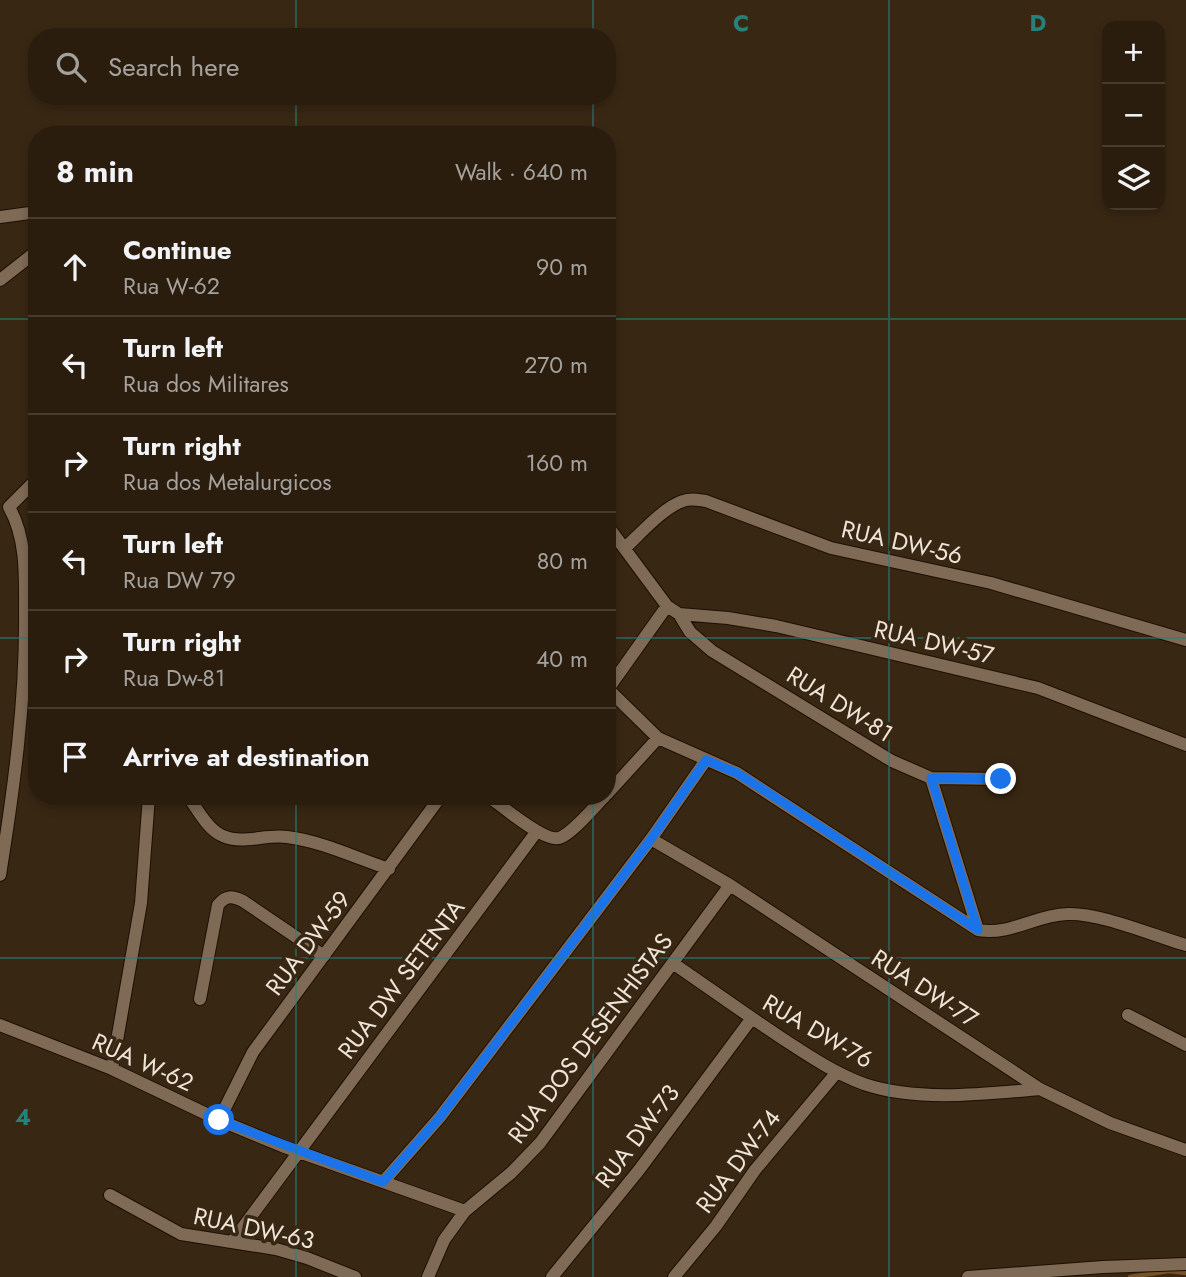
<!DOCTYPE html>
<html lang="en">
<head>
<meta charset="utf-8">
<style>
	body { margin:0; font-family:Jost,sans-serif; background:#322617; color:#f1f3f6 }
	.controls { position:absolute; right:21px; top:21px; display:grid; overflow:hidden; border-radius:14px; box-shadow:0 4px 10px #0003 }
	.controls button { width:63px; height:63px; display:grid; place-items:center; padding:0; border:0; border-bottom:2px solid #463b2e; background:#2a1d0e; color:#f1f3f6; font:35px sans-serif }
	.stop { position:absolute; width:21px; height:21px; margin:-16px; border:5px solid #1a73e8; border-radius:50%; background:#fff }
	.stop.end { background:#1a73e8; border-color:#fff; box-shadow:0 2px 7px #0008 }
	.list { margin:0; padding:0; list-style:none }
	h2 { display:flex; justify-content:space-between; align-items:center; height:91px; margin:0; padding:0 28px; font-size:30px }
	h2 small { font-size:23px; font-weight:400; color:#a5a29e }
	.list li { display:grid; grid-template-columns:46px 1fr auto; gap:21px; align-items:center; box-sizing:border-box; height:98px; padding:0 28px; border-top:2px solid #463b2e }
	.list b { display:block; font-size:26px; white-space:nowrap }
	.list p { margin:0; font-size:23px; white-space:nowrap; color:#a5a29e }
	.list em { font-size:23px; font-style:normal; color:#a5a29e }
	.icon { flex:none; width:38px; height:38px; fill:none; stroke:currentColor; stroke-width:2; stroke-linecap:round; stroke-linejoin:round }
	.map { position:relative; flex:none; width:1186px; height:1277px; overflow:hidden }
	.search { position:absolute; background:#2a1d0e; box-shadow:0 4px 10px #0003; left:28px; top:28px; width:588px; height:77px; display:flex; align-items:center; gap:18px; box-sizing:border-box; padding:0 24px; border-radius:28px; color:#a5a29e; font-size:26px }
	.panel { position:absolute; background:#2a1d0e; box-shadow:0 4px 10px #0003; left:28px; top:126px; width:588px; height:679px; border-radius:28px }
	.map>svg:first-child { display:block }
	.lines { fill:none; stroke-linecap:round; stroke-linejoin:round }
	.stream { stroke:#765229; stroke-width:4.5 }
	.street-casing { stroke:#1f0f00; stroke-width:14 }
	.street { stroke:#7e6a55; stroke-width:12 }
	.route { stroke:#1a73e8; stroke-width:9 }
	.grid { fill:none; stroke:#258179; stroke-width:2; stroke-opacity:0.55 }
	.labels { text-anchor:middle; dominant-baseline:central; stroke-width:7; stroke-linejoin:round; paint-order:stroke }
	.street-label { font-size:24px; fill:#efe4d8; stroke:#382713 }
	.grid-label { font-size:23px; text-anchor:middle; font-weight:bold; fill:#258179; stroke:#382713; stroke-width:7; stroke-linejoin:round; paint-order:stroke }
</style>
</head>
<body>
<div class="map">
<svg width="1186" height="1277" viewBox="0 0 1186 1277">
	<rect width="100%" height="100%" fill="#382713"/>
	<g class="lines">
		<path class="stream" d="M1130,1277L1169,1271L1186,1273"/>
		<g class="street-casing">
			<path id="street" d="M0,217L37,212
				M0,280L37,251
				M9,507L37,479
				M607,525L667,606L679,614L728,618L776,626L1038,688L1186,745
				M625,548C640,534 664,507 683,501C691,498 698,500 706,501L831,548L991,583L1186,640
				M679,614L690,632L712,651L892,761L931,778L1001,779
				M607,688L658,738L737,773L978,930C1010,936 1035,915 1067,914C1098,912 1154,936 1186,945
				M608,689L667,606
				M931,778L978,930
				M607,794L658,738
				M188,796C197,809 208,830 223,836C243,845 265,834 287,837C321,841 356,858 389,869
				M488,796C502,806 544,842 559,838C572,834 595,806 605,796
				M651,839L730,885L1040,1089L1110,1123L1186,1150
				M0,875C14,788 26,699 25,612C25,576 27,539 9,507
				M674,964C709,988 744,1013 780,1037C806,1054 834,1073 864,1084C917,1102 984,1094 1040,1089
				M200,999L218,905C226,895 232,896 243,901L324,956
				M1128,1015L1186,1045
				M0,1025L112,1069L219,1120L282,1146L465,1211
				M112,1069L141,903L149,796
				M219,1120L253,1052L441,796
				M383,1182L440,1117L651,839L706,760
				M110,1195L181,1234L276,1249L307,1258L355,1277
				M232,1242L537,831
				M428,1277L444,1240L465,1211L511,1173L540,1143L730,885
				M552,1277L639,1170L752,1018
				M674,1277L716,1226L755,1170L837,1072
				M968,1277L1103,1267L1186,1264"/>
		</g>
		<use href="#street" class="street"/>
	</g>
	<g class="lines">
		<path class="route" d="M219,1120L383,1182L440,1117L651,839L706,760L737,773L770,794L978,930L931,778L1001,779"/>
	</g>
	<path class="grid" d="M296,0V37M593,0V37M889,0V1277M296,96V135M593,96V135M0,319H37M607,319H1186M0,638H37M607,638H1186M296,796V1277M593,796V1277M0,958H1186"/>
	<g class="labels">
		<g class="street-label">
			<text transform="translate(902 542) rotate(13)">RUA DW-56</text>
			<text transform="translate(934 642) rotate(13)">RUA DW-57</text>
			<text transform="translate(840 704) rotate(32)">RUA DW-81</text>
			<text transform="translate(308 943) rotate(-53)">RUA DW-59</text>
			<text transform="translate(401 979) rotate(-53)">RUA DW SETENTA</text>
			<text transform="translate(925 988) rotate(33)">RUA DW-77</text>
			<text transform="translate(818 1031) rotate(30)">RUA DW-76</text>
			<text transform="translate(590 1038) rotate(-53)">RUA DOS DESENHISTAS</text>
			<text transform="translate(143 1062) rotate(24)">RUA W-62</text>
			<text transform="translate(637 1136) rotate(-53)">RUA DW-73</text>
			<text transform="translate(738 1161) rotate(-53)">RUA DW-74</text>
			<text transform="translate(254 1228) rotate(12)">RUA DW-63</text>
		</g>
	</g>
	<g class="grid-label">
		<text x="741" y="31">C</text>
		<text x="1038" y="31">D</text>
		<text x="23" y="1125">4</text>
	</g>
</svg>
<div class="controls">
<button>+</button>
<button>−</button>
<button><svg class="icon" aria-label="layers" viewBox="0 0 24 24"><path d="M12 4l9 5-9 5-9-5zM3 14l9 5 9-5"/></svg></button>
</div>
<div class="stop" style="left:219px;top:1120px"></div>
<div class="stop end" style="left:1001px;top:779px"></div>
<div class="search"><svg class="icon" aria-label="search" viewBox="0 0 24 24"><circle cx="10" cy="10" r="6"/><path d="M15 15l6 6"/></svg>Search here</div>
<section class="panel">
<h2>8 min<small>Walk · 640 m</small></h2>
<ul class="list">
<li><svg class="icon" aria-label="ahead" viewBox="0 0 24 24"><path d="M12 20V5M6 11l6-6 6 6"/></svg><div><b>Continue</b><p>Rua W-62</p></div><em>90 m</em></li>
<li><svg class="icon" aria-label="left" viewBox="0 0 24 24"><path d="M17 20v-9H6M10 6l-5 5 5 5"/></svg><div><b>Turn left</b><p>Rua dos Militares</p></div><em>270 m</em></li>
<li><svg class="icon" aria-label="right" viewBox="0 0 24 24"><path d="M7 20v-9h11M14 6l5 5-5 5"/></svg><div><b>Turn right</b><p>Rua dos Metalurgicos</p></div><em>160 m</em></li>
<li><svg class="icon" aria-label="left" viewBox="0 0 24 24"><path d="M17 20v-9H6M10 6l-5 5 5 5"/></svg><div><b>Turn left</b><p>Rua DW 79</p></div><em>80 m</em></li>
<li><svg class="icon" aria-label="right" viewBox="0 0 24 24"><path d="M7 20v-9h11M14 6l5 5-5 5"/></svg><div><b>Turn right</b><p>Rua Dw-81</p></div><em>40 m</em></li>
<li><svg class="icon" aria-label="arrive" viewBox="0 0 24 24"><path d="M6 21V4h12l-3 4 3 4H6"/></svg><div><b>Arrive at destination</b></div></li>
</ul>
</section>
</div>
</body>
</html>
